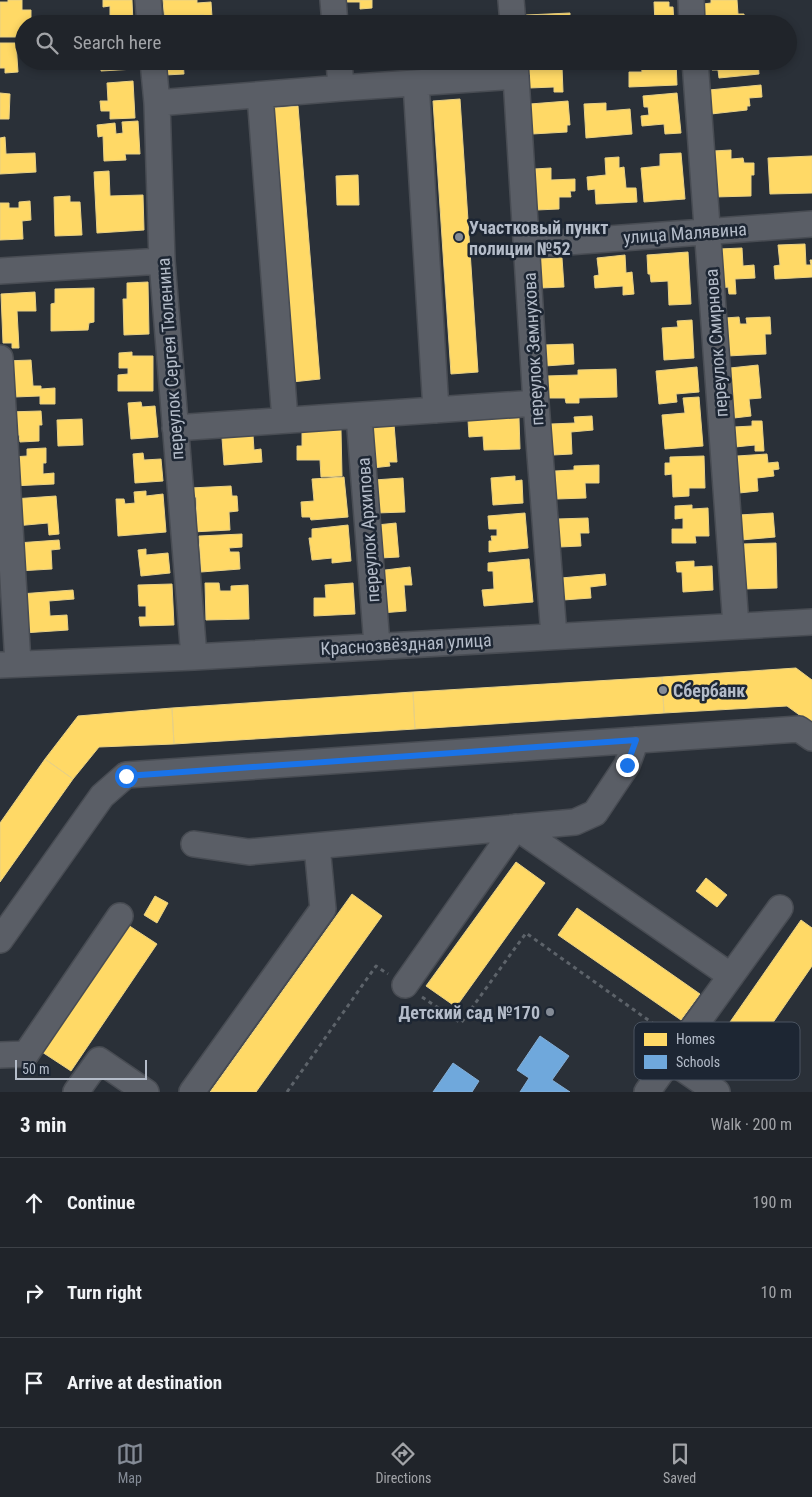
<!DOCTYPE html>
<html lang="en">
<head>
<meta charset="utf-8">
<style>
	body { margin:0; font-family:"Roboto Condensed",sans-serif; background:#2d3036; color:#f1f3f6 }
	.scale { position:absolute; left:15px; bottom:12px; width:132px; box-sizing:border-box; padding-left:5px; border:2px solid #b4bcc9; border-top:0; font-size:14px; line-height:18px; white-space:nowrap; color:#b4bcc9; -webkit-text-stroke:4px #1d2633; paint-order:stroke }
	.stop { position:absolute; width:15px; height:15px; margin:-11px; border:4px solid #1a73e8; border-radius:50%; background:#fff }
	.stop.end { background:#1a73e8; border-color:#fff; box-shadow:0 1px 5px #0008 }
	.list { margin:0; padding:0; list-style:none }
	h2 { display:flex; justify-content:space-between; align-items:center; height:65px; margin:0; padding:0 20px; font-size:21px }
	h2 small { font-size:16px; font-weight:400; color:#a2a4a8 }
	.list li { display:grid; grid-template-columns:32px 1fr auto; gap:15px; align-items:center; box-sizing:border-box; height:90px; padding:0 20px; border-top:1px solid #3d4147 }
	.list b { display:block; font-size:19px; white-space:nowrap }
	.list em { font-size:16px; font-style:normal; color:#a2a4a8 }
	.icon { flex:none; width:28px; height:28px; fill:none; stroke:currentColor; stroke-width:2; stroke-linecap:round; stroke-linejoin:round }
	.map { position:relative; flex:none; width:812px; height:1092px; overflow:hidden }
	.search { position:absolute; background:#20242a; box-shadow:0 2px 8px #0003; left:15px; right:15px; top:15px; height:55px; display:flex; align-items:center; gap:12px; box-sizing:border-box; padding:0 18px; border-radius:28px; color:#a2a4a8; font-size:19px }
	.sheet { height:335px; background:#20242a }
	nav { display:flex; justify-content:space-around; align-items:center; box-sizing:border-box; height:70px; border-top:1px solid #3d4147; background:#20242a; font-size:14px; color:#a2a4a8 }
	nav a { display:grid; justify-items:center; gap:2px }
	nav .on { color:#848b96 }
	.map>svg:first-child { display:block }
	.homes { fill:#ffd966; stroke:#e8d084 }
	.schools { fill:#6fa8dc; stroke:#84aed6 }
	.lines { fill:none; stroke-linecap:round; stroke-linejoin:round }
	.minor-casing { stroke:#484c53; stroke-width:28 }
	.path { stroke:#5d636a; stroke-width:3; stroke-dasharray:4 4; stroke-linecap:butt }
	.minor { stroke:#5a5e66; stroke-width:25 }
	.route { stroke:#1a73e8; stroke-width:6 }
	.poi-dot { fill:#848b96; stroke:#1d2633; stroke-width:2 }
	.labels { text-anchor:middle; dominant-baseline:central; stroke-width:5; stroke-linejoin:round; paint-order:stroke }
	.poi-label { font-size:18px; font-weight:bold; fill:#b4bcc9; stroke:#1d2633; text-anchor:start }
	.street-label { font-size:18px; fill:#b4bcc9; stroke:#1d2633 }
	.key { fill:#1d2633; stroke:#4a5360; stroke-width:1 }
	.key-label { font-size:14px; fill:#b4bcc9 }
</style>
</head>
<body>
<div class="map">
<svg width="812" height="1092" viewBox="0 0 812 1092">
	<rect width="100%" height="100%" fill="#2a3038"/>
	<path class="homes" d="M8,0H22V10H31V22H35V24H24V37H0V2H8Z
		M103,0H132L133,24H110V6L103,7Z
		M163,0H197V3L211,2L212,17L204,18V15H200V24H188V21L165,23Z
		M344,0H372V8L360,9V2H344Z
		M711,0H737L738,14H744L745,24H705L703,4L711,3Z
		M654,2H669V7H673L674,24H655Z
		M570,13V24H526V15Z
		M0,43H16L18,72L5,73V68H0Z
		M101,61H135V69L101,71Z
		M164,61H183L184,74L165,75Z
		M293,61H318V67L293,66Z
		M528,61H573V67H562L563,92H554V87L529,88Z
		M641,61H676L677,85L629,87V72H642Z
		M711,61H758L759,74L719,78L718,70H712Z
		M133,81L135,118L110,119V111H101L100,101H108L107,83Z
		M761,85L762,97L749,98L750,106H747V110L711,114L709,90Z
		M0,93L10,94L9,119H0Z
		M677,93L681,133L665,134L664,124L642,126L641,116L649,115L648,107H644L643,96Z
		M460,99L478,372L451,374L433,101Z
		M568,101L570,125H567V132L532,134L530,104Z
		M606,103V111L630,109L632,134L586,138L584,104Z
		M298,106L320,379L292,382L271,108Z
		M138,121L140,154H125L126,160L104,161L103,136L98,137L97,125L115,123L116,134L123,133L122,122Z
		M5,137L6,154L35,153L36,172L0,174V138Z
		M731,150V159L743,158L744,163H754V175H751V196L714,197L713,151Z
		M681,153L685,199L644,202L641,168L660,166V154Z
		M812,156V193L770,194L768,158Z
		M619,157V168L624,167L626,188H636L637,202L596,204L595,189L588,190L587,177L606,175L605,158Z
		M551,168V180L575,179V191H570L571,197H559V209L536,210L534,169Z
		M109,171L110,196L143,195L144,230L97,233L94,172Z
		M358,175L359,205H337L336,176Z
		M70,196V202H80L82,235L55,236L54,197Z
		M30,201L31,220L22,221L23,239L0,240V203H9V208H19V202Z
		M805,244L806,265H811L810,260H812V277L775,279L774,266L780,265L778,245Z
		M742,248L743,266L754,265L755,278L735,279L736,294H729L728,287L721,288L719,249Z
		M688,252L691,304L669,305L668,281L651,282L650,274H648L647,255Z
		M625,255L626,273L632,272L634,294L623,295V286L595,288L594,276L599,275L597,258Z
		M562,258L564,287L540,288L538,259Z
		M148,282L149,334L124,335L123,299H127V283Z
		M94,288V322L89,323L88,330L51,331V304L55,303V289Z
		M35,292L36,311H17L19,348H12V343H3L1,294Z
		M739,317L740,324H747L746,318L770,317L771,334H765L766,354L727,356L725,318Z
		M692,320L694,358L664,360L662,328L678,327L677,321Z
		M573,344L574,364L545,366L543,345Z
		M132,352V356H153V391H118V375L128,374V368H119V353Z
		M31,360L33,386H41V389L55,388V404H40V396L14,397L5,361Z
		M758,365L761,398L749,399L751,416L734,418L730,368Z
		M697,367L699,392L676,394L677,402L659,404L656,371Z
		M616,369L617,397L579,398V403H566L565,398H547L546,376L578,375V370Z
		M699,397L703,446L665,449L662,415L685,413L683,398Z
		M141,402L142,407L155,406L158,437L131,439L128,403Z
		M41,411L42,425H39V441L20,442L19,435L8,436L7,412Z
		M592,416L593,430L571,432L572,454L553,455L551,424L575,423L574,417Z
		M519,418L520,449L484,450L483,436L469,437L468,420Z
		M82,419L83,445L58,446L57,420Z
		M752,421H762L764,451H755V445L735,447L734,427L752,426Z
		M394,424L397,462H389L390,466L372,468L369,426Z
		M341,430L342,476L321,477L320,460H297V446H302V431Z
		M253,435L254,450L261,449L262,462L224,465L222,438Z
		M46,448V463H43V474L54,473V484L12,486L11,457L27,456V449Z
		M143,453L144,460L161,459L163,481L135,483L133,454Z
		M767,454L768,463L778,462L779,469L773,470L774,476L757,478L758,491L739,493L737,456Z
		M704,456L705,488H689V496L673,497L672,474L665,475V463H670V457Z
		M599,465V483H585L586,498L556,499L555,471L574,470V466Z
		M515,476V481L522,480L523,503L493,505L491,478Z
		M344,477L348,517L311,520L310,517H302L301,502L314,501L312,479Z
		M403,478L405,512L376,513L374,480Z
		M231,486L232,496H237L238,511L229,512L230,530L192,532V522H197L196,497H190V488Z
		M146,491V496L163,494L166,532L118,536L116,499H124L125,504L135,503L134,492Z
		M56,496L59,534L49,535L48,523L15,526L13,499Z
		M692,505V509L708,508L709,536H695L696,543H672V529H683V518L675,519V506Z
		M525,513L528,548L489,552V541H492L491,536H497V529H489L488,516Z
		M773,513L775,537L741,540L739,515Z
		M588,518L589,533H580L581,546L559,547L557,519Z
		M396,523L399,557L380,558L377,525Z
		M348,525L351,561L332,563V558L312,560L309,538H312V529Z
		M242,534V547L229,548L230,552H239L240,569L201,572L199,536Z
		M59,540L60,549L51,550L52,569L18,571L17,543Z
		M776,543L777,588L744,589L742,544Z
		M146,549V555L168,553L170,573L141,576L138,550Z
		M529,559L533,602L484,606L482,590L494,589L493,571H488V563Z
		M694,561V567L712,566L713,590L683,592L682,572H677L676,562Z
		M410,567L412,585H404L406,611L381,613L377,571Z
		M605,574L606,585L590,587L591,598L563,600L561,578Z
		M205,583H219L220,591H231V586L248,585L249,619L206,620Z
		M353,583L355,614L314,616V598H326L325,585Z
		M172,584L174,625L140,626L139,617H146V606H139L138,585Z
		M73,590L74,599L49,601L50,616L67,615L68,630L23,633L20,594Z
		M796,668L812,680V724L787,706L664,713L662,677Z
		M662,677L664,713L415,729L413,692Z
		M413,692L415,729L174,744L172,708Z
		M172,708L174,744L99,747L73,779L45,759L78,716Z
		M45,759L73,779L0,882V823Z
		M516,862L545,883L456,1007L426,986Z
		M706,878L727,895L717,907L696,891Z
		M352,894L382,916L256,1092H210Z
		M155,896L168,903L157,923L144,915Z
		M577,908L700,994L681,1020L558,935Z
		M801,920L812,928V966L743,1066L714,1045Z
		M128,925L157,944L71,1071L42,1052Z"/>
	<path class="schools" d="M540,1036L569,1056L552,1080L570,1092H520L529,1078L517,1070Z
		M453,1063L479,1081L472,1092H433Z"/>
	<g class="lines">
		<g class="minor-casing">
			<path id="minor" d="M148,0L150,24
				M333,0L335,24
				M511,0L513,24
				M691,0L692,24
				M153,61L157,103L162,261L194,657
				M339,61L341,88
				M515,61L536,403L554,636
				M695,61L736,626
				M416,83L436,410
				M260,95L285,420
				M157,103L341,88L516,76
				M527,245L812,224
				M0,271L162,261
				M0,358L18,664
				M359,416L377,645
				M175,428L536,403
				M0,665L194,657L812,622
				M194,844L249,852L575,822L595,813L627,765L636,740
				M0,940L102,796L126,775L799,729L812,738
				M405,985L516,827L731,976
				M0,1055L26,1054L120,916
				M670,1060L717,1092
				M76,1092L99,1060L146,1092
				M192,1092L323,909L317,846
				M647,1092L780,908"/>
		</g>
		<path class="path" d="M422,997L461,1023L526,933L665,1032
			M287,1092L376,966L388,974"/>
		<use href="#minor" class="minor"/>
	</g>
	<g class="lines">
		<path class="route" d="M126,776L636,740L627,765"/>
	</g>
	<g class="poi-dot">
		<circle cx="459" cy="237" r="5"/>
		<circle cx="663" cy="690" r="5"/>
		<circle cx="550" cy="1012" r="5"/>
	</g>
	<g class="labels">
		<g class="poi-label">
			<text x="469" y="227">Участковый пункт<tspan x="469" dy="21">полиции №52</tspan></text>
			<text x="673" y="690">Сбербанк</text>
			<text x="540" y="1012" text-anchor="end">Детский сад №170</text>
		</g>
		<g class="street-label">
			<text transform="translate(685 233) rotate(-4)">улица Малявина</text>
			<text transform="translate(716 343) rotate(-94)">переулок Смирнова</text>
			<text transform="translate(533 349) rotate(-93)">переулок Земнухова</text>
			<text transform="translate(170 359) rotate(-94)">переулок Сергея Тюленина</text>
			<text transform="translate(368 530) rotate(-94)">переулок Архипова</text>
			<text transform="translate(406 644) rotate(-3)">Краснозвёздная улица</text>
		</g>
	</g>
	<rect x="634" y="1022" width="166" height="58" rx="8" class="key"/>
	<rect x="644" y="1033" width="23" height="13" fill="#ffd966"/>
	<rect x="644" y="1055" width="23" height="14" fill="#6fa8dc"/>
	<g class="key-label">
		<text x="676" y="1044">Homes</text>
		<text x="676" y="1067">Schools</text>
	</g>
</svg>
<div class="scale">50 m</div>
<div class="stop" style="left:126px;top:776px"></div>
<div class="stop end" style="left:627px;top:765px"></div>
<div class="search"><svg class="icon" aria-label="search" viewBox="0 0 24 24"><circle cx="10" cy="10" r="6"/><path d="M15 15l6 6"/></svg>Search here</div>
</div>
<section class="sheet">
<h2>3 min<small>Walk · 200 m</small></h2>
<ul class="list">
<li><svg class="icon" aria-label="ahead" viewBox="0 0 24 24"><path d="M12 20V5M6 11l6-6 6 6"/></svg><div><b>Continue</b></div><em>190 m</em></li>
<li><svg class="icon" aria-label="right" viewBox="0 0 24 24"><path d="M7 20v-9h11M14 6l5 5-5 5"/></svg><div><b>Turn right</b></div><em>10 m</em></li>
<li><svg class="icon" aria-label="arrive" viewBox="0 0 24 24"><path d="M6 21V4h12l-3 4 3 4H6"/></svg><div><b>Arrive at destination</b></div></li>
</ul>
</section>
<nav>
<a class="on"><svg class="icon" aria-label="map" viewBox="0 0 24 24"><path d="M3 6l6-2 6 2 6-2v14l-6 2-6-2-6 2zM9 4v14M15 6v14"/></svg>Map</a>
<a><svg class="icon" aria-label="directions" viewBox="0 0 24 24"><path d="M12 3l9 9-9 9-9-9zM9 14v-3h6M13 9l2 2-2 2"/></svg>Directions</a>
<a><svg class="icon" aria-label="saved" viewBox="0 0 24 24"><path d="M7 4h10v16l-5-4-5 4z"/></svg>Saved</a>
</nav>
</body>
</html>
